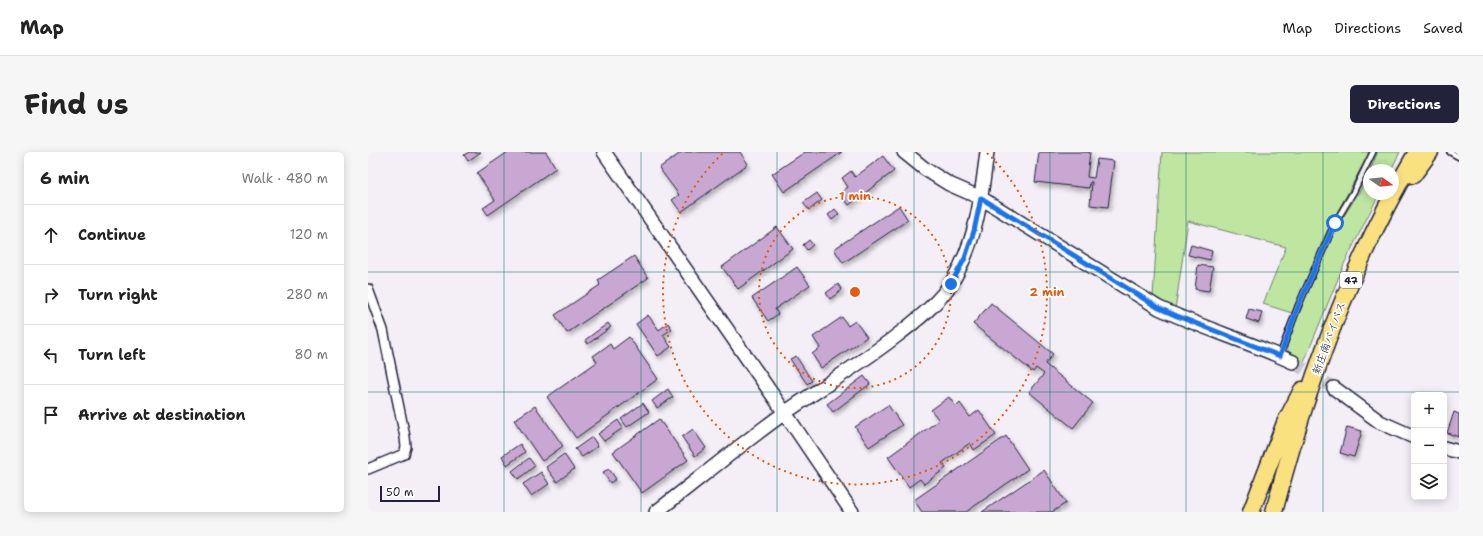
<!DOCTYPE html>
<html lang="en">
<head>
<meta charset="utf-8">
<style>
	body { margin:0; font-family:"Shantell Sans","Klee One",sans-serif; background:#f6f6f6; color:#222 }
	.controls { position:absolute; right:12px; bottom:12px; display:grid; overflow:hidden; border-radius:6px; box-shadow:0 2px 10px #0003 }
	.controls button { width:36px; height:36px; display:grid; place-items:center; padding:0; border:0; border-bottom:1px solid #e0e0e0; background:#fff; color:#222; font:20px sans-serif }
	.compass { position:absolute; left:995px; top:12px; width:36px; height:36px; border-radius:50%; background:#fff; box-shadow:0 2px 10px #0003; rotate:105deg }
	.scale { position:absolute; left:12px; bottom:10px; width:60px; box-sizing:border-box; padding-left:4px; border:2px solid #22223b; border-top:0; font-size:11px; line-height:14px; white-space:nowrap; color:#22223b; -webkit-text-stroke:3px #fff; paint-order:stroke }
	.stop { position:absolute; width:12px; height:12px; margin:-9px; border:3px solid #1a73e8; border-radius:50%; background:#fff }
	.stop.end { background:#1a73e8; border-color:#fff; box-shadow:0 1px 4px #0008 }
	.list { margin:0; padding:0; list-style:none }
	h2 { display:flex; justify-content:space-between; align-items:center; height:52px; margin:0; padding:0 16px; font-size:17px }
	h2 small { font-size:13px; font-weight:400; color:#767676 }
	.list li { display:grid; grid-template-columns:26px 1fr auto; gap:12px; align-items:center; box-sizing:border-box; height:60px; padding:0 16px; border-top:1px solid #e0e0e0 }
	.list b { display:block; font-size:15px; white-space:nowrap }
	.list em { font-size:13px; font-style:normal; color:#767676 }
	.icon { flex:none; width:22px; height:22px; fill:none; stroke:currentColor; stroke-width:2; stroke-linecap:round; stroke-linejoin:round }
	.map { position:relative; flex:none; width:1091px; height:360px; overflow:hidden; border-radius:6px }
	header { display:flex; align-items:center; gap:24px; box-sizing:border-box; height:56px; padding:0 20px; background:#fff; border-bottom:1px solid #e0e0e0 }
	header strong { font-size:19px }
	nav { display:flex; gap:22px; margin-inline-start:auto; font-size:14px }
	.intro { display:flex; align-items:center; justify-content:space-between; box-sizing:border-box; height:96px; padding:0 24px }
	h1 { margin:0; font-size:28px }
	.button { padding:10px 18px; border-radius:6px; background:#22223b; color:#fff; font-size:14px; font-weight:700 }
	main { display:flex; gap:24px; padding:0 24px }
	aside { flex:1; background:#fff; border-radius:6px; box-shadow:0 2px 10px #0003 }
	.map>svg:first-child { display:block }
	.green { fill:#bee6a1; stroke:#70846e }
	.building { fill:#c8a8d3; stroke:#22223b; filter:url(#shadow) }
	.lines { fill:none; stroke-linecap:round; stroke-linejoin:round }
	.secondary-tunnel { stroke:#cac5d1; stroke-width:13; stroke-dasharray:13 6; stroke-linecap:butt }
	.lane-casing { stroke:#22223b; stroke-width:8 }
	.street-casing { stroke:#22223b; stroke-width:12 }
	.secondary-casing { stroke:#22223b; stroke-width:16 }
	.highway-casing { stroke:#22223b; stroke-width:19 }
	.lane { stroke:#fff; stroke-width:4.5 }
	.street { stroke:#fff; stroke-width:9 }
	.secondary { stroke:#fff; stroke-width:13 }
	.highway { stroke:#fae180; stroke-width:16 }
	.route { stroke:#1a73e8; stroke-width:5 }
	.grid { fill:none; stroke:#0f766e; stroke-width:1; stroke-opacity:0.55 }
	.ring { fill:none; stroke:#e8590c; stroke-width:2; stroke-dasharray:2 4 }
	.labels { text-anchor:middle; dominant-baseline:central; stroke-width:3.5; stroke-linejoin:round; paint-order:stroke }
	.shield { fill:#fff; stroke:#646476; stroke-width:1 }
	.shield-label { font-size:10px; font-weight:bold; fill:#22223b }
	.street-label { font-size:11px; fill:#22223b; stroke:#fff }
	.centre { fill:#e8590c; stroke:#fff; stroke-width:2 }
	.ring-label { font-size:12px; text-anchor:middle; font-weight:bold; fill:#e8590c; stroke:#fff; stroke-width:3.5; stroke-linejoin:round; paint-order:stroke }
</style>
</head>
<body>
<header>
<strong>Map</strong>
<nav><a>Map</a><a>Directions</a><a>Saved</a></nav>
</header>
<div class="intro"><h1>Find us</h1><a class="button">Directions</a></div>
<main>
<aside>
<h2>6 min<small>Walk · 480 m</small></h2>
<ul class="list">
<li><svg class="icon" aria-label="ahead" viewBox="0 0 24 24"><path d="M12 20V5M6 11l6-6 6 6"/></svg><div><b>Continue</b></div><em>120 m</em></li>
<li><svg class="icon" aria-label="right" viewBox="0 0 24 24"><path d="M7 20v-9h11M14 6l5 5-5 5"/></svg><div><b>Turn right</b></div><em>280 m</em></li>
<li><svg class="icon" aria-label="left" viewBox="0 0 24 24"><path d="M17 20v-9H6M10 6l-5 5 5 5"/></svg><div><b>Turn left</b></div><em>80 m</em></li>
<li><svg class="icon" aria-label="arrive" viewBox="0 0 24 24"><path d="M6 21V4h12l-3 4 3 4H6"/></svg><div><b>Arrive at destination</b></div></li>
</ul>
</aside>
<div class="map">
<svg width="1091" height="360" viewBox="0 0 1091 360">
	<defs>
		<filter id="shadow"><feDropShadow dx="2" dy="3.5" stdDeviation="2" flood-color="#0004"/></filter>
	</defs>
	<rect width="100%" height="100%" fill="#f4eef6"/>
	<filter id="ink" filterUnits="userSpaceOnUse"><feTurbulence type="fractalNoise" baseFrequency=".025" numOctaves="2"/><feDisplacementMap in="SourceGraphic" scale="8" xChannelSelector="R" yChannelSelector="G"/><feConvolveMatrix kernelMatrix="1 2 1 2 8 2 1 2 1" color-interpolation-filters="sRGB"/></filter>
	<g filter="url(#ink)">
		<path class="green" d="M794,0H1002L959,79L924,161L895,152L918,95L820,69L807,158L785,145Z
			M1010,0H1032L1023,18H1002Z
			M1001,20V42H1011L976,112L936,210C924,203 917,203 920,187L968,76L992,39Z"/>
		<path class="building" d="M101,0H113L100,9L96,3Z
			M140,0H178L188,16L120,63L115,56L127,48L109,21Z
			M314,0H372L380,12L313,60L304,48L311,43L291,16Z
			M437,0H474L416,40L404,22Z
			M671,0H722L719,25L726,26L729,7L746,9L740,55L722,53L724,30H722L721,36L667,30Z
			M515,4L526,19L481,53L472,41L480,35L474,26L483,19L487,25Z
			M449,41L454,48L441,58L435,51Z
			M531,54L540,68L475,111L466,97Z
			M467,57L471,62L464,68L460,63Z
			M409,75L425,97L370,137L354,115Z
			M441,88L445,93L439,98L435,93Z
			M823,93L844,99L842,108L820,103Z
			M266,104L280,126L199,181L187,163L232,133L230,128Z
			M830,113L845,115L841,139L827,137Z
			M429,115L442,133L407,157L410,162L400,169L384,146Z
			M470,132L474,138L462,147L458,141Z
			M623,151L685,202L677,212L725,251L705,276L661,240L676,222L668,216L665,220L605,172Z
			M881,157L894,160L891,171L878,167Z
			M280,163L291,178L300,171L304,177L295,183L303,195L290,204L268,172Z
			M474,165L480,174L487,169L499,185L453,216L444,202L452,196L445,185Z
			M240,171L243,175L220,192L217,188Z
			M261,185L290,227L208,286L179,245L229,210L225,204L242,192L245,197Z
			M428,204L444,229L439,232L422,207Z
			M496,224L502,232L465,260L459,252Z
			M300,237L305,245L289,256L284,249Z
			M581,245L588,255L592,251L602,265L611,258L628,283L606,298L602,291L574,311L578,316L556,332L552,327L541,335L520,305L571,268L563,258Z
			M275,251L281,260L259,275L253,267Z
			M520,253L534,273L501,295L487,275Z
			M167,254L195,294L174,309L146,268Z
			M1086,260L1091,262V285L1079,281Z
			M291,267L320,308L274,341L245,300Z
			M250,268L255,276L236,289L230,282Z
			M979,275L994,279L986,305L972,301Z
			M325,277L338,296L327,304L314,285Z
			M638,284L660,317L598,360H554L546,348Z
			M224,285L230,294L214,305L207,297Z
			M152,292L157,300L139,313L134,304Z
			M196,302L206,317L189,330L178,315Z
			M161,306L167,314L150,327L144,319Z
			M241,317L248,327L242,331L235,320Z
			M676,318L698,351L684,360H614Z
			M173,320L181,332L163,344L155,332Z"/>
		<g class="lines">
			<path class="secondary-tunnel" d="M925,210L966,236"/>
			<g class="lane-casing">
				<path id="lane" d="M1082,0L1091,5
					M912,203L931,152L967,71L986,39L1005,0"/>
			</g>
			<g class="street-casing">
				<path id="street" d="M0,137L15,178L37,285L38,295L36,302L0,317"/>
			</g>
			<g class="secondary-casing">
				<path id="secondary" d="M236,0L417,261L484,360
					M536,0L557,17L581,32L613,46L791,156C835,176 881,190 925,210
					M966,236L1012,270L1046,285
					M1076,296L1091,300
					M288,360C331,327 374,291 418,260C454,235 492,212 527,185C547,170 571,151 584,130C609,88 613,47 619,0"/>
			</g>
			<g class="highway-casing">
				<path id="highway" d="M1045,23L1062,0
					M883,360L917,271L934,238
					M906,360C938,235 982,112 1049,0"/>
			</g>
			<use href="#lane" class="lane"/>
			<use href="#street" class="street"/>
			<use href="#secondary" class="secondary"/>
			<use href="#highway" class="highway"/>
		</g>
	</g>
	<g class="lines" filter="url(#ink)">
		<path class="route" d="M583,132L597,106L606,79L613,46L791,156L809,164L912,204L931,152L967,71"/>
	</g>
	<path class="grid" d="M136,0V360M273,0V360M409,0V360M546,0V360M682,0V360M818,0V360M955,0V360M0,120H1091M0,240H1091"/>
	<g class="ring">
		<circle cx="487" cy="140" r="96"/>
		<path d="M619 1A192 192 0 1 1 355 1"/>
	</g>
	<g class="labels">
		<rect class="shield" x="972" y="120" width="22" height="16" rx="3"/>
		<g class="shield-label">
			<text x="983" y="128">47</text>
		</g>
		<g class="street-label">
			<text transform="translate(961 186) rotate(-70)">新庄南バイパス</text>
		</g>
	</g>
	<circle cx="487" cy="140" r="6" class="centre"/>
	<g class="ring-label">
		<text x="487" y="48">1 min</text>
		<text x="679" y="144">2 min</text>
	</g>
</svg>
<div class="controls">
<button>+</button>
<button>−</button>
<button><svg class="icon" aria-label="layers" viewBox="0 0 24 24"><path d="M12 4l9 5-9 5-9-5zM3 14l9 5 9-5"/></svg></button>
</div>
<svg class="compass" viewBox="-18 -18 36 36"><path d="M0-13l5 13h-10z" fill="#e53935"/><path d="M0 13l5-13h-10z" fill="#767676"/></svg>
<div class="scale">50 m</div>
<div class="stop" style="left:967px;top:71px"></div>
<div class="stop end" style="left:583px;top:132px"></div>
</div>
</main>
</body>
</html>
